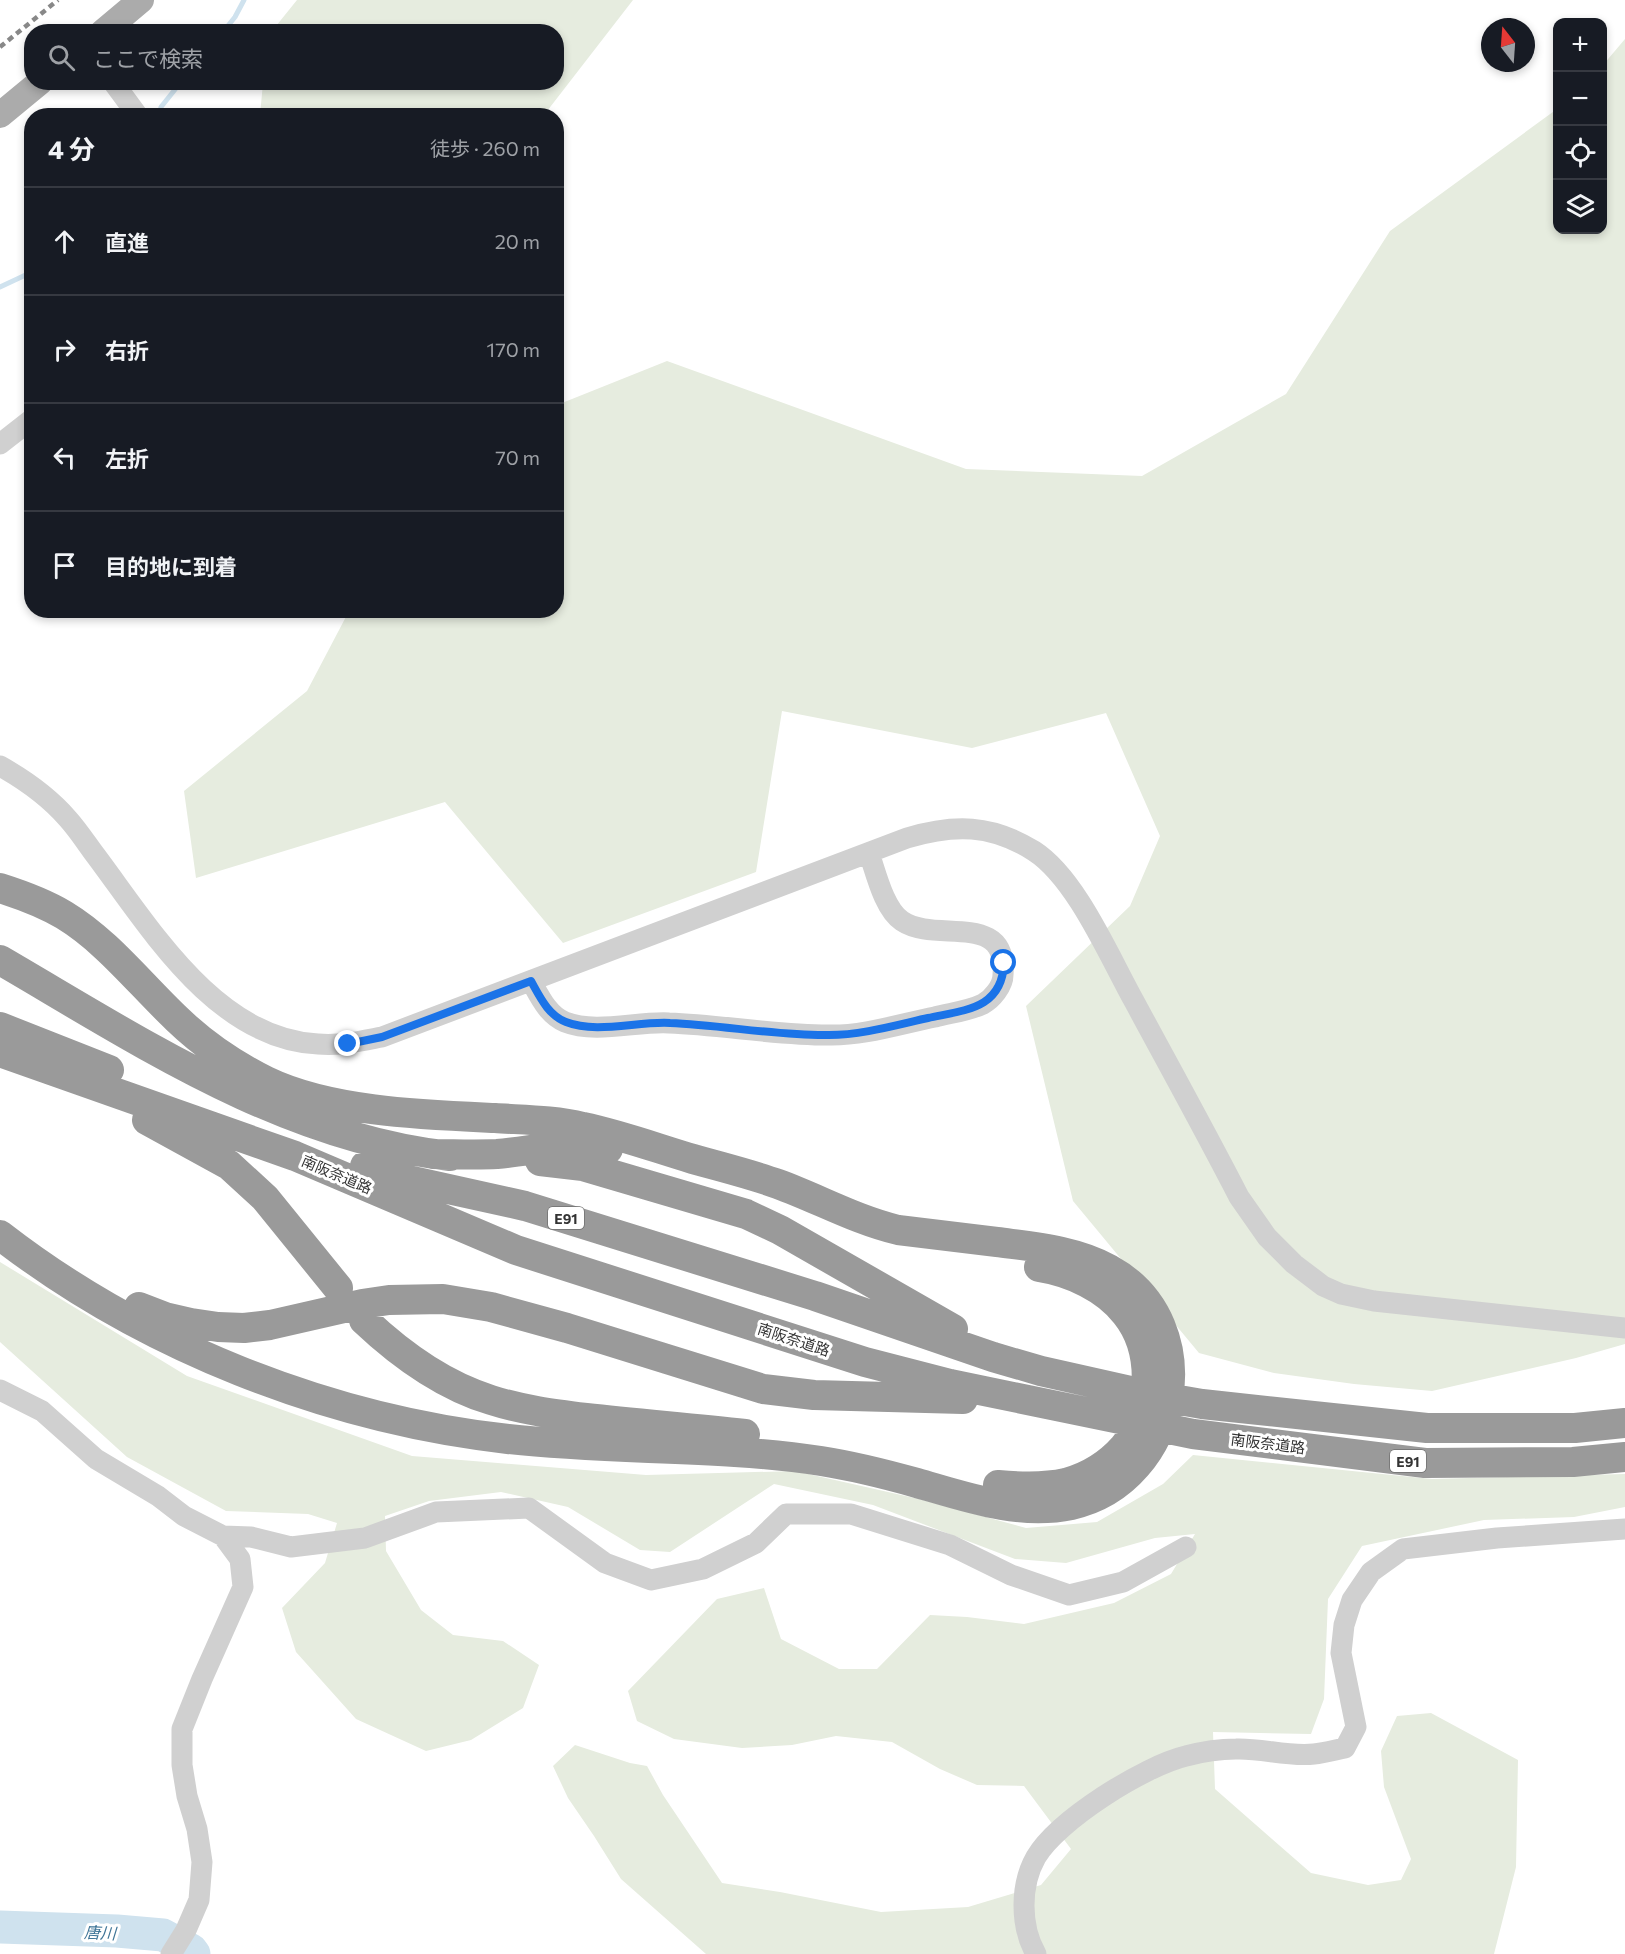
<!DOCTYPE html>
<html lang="ja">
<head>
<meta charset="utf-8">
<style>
	body { margin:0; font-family:Commissioner,"Noto Sans JP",sans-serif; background:#242831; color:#f1f3f6 }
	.controls { position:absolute; right:18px; top:18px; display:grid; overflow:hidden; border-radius:12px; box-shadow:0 3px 9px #0003 }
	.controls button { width:54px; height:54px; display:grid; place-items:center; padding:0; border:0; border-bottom:2px solid #363941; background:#171b24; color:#f1f3f6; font:30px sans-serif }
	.compass { position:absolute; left:1481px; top:18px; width:54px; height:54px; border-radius:50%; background:#171b24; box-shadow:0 3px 9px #0003; rotate:343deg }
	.stop { position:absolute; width:18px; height:18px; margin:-14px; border:4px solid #1a73e8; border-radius:50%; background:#fff }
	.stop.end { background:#1a73e8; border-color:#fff; box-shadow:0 2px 6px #0008 }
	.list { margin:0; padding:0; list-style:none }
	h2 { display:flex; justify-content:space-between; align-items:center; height:78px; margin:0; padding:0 24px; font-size:26px }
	h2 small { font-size:20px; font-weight:400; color:#9ea1a6 }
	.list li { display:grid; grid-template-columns:39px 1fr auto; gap:18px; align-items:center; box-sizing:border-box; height:108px; padding:0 24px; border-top:2px solid #363941 }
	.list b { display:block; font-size:22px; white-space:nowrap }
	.list em { font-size:20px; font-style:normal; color:#9ea1a6 }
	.icon { flex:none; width:33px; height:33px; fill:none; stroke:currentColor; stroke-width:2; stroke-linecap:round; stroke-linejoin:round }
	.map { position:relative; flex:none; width:1625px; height:1954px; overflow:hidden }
	.search { position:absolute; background:#171b24; box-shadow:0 3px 9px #0003; left:24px; top:24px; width:540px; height:66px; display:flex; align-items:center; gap:15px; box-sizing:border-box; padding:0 21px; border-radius:24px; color:#9ea1a6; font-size:22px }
	.panel { position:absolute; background:#171b24; box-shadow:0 3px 9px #0003; left:24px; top:108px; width:540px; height:510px; border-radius:24px }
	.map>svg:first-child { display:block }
	.green { fill:#e6ecdf }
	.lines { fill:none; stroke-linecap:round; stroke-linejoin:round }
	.stream { stroke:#cfe2ee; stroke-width:5 }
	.river { stroke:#cfe2ee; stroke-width:33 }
	.minor { stroke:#d0d0d0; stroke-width:21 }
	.major { stroke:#ababab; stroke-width:26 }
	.highway { stroke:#9a9a9a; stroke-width:30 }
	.rail { stroke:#888; stroke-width:4.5; stroke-dasharray:6 4.5; stroke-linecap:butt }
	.route { stroke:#1a73e8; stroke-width:8 }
	.labels { text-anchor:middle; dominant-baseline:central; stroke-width:6; stroke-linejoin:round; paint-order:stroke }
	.shield { fill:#fff; stroke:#707070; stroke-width:1.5 }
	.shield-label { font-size:14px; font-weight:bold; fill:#333 }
	.street-label { font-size:15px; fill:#333; stroke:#fff }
	.water-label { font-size:16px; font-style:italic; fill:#3f7597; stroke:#fff }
</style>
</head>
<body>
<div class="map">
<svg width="1625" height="1954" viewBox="0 0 1625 1954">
	<rect width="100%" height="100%" fill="#fff"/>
	<path class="green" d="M297,0H633L544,115H260L263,83L556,82V32L272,31Z
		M1625,39V1344L1576,1358L1432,1391L1354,1384L1274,1373L1199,1353L1073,1201L1026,1006L1130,906L1160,836L1106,713L972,748L782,711L756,872L563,943L445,802L196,878L184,791L307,691L349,611L556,610L557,405L667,361L966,469L1142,476L1286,394L1390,231L1557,109L1558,230H1602L1603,65Z
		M0,1262L187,1376L412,1456L646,1475L795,1471L919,1499L1026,1528L1097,1522L1163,1484L1193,1455L1432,1479L1625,1474V1507L1574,1517L1484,1520L1362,1546L1328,1599L1324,1699L1311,1734L1213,1732L1215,1789L1311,1873L1368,1885L1401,1880L1411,1859L1384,1787L1381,1751L1397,1716L1431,1713L1518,1760L1516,1867L1494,1954H706L621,1879L594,1836L568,1798L553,1766L575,1745L630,1763L647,1766L663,1795L722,1883L780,1892L881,1912L968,1907L1041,1885L1071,1849L1024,1786L977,1785L940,1769L892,1742L836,1736L792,1745L742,1748L674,1739L637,1721L628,1691L717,1599L764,1588L781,1639L839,1669H877L930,1615L967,1617L1024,1624L1114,1603L1171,1574L1195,1534L1155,1538L1066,1563L1015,1559L873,1505L774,1484L670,1552L640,1550L568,1507L501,1492L429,1501L385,1516L386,1551L421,1610L453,1635L503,1641L539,1665L523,1708L471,1740L426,1751L356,1719L296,1652L282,1608L325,1563L337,1523L308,1514L226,1511L127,1457L0,1342Z"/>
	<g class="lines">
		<path class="stream" d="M223,32L235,17L244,0
			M159,116L161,107L181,82
			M0,287L32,272"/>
		<path class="river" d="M0,1927L117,1931L163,1935L191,1950L194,1954"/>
		<path class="minor" d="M113,82L138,116
			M0,444L32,419
			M0,766C25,780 49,797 68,819C77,829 85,841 93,852C149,926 215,1039 318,1044C340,1046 361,1041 382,1037L907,838C954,824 991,824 1034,851C1076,878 1109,956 1134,1001C1169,1066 1205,1131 1239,1197L1267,1237L1294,1264L1323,1286L1341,1294L1374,1301L1625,1328
			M531,981C540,997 548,1015 565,1022C595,1034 638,1021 669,1023C722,1025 774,1035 828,1035C863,1036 900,1024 935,1017C950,1013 969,1011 983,1004C992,999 1003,986 1003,975C1008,910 936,944 902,921C884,909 876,873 869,853
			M0,1390L42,1411L96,1459L158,1496L184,1516L223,1536L251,1537L291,1547L365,1538L436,1512L529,1508L605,1563L651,1580L703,1569L756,1543L786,1514H851L950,1545L1011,1575L1069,1595L1123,1582L1186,1547
			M171,1954L186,1930L199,1900L202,1862L197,1829L187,1796L182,1765V1729L202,1679L243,1587L240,1559L223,1536
			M1036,1954C1020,1926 1020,1885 1036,1857C1058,1820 1144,1766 1186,1756C1201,1752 1220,1749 1236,1749C1262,1748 1288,1757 1314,1754C1324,1753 1335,1750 1345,1748L1356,1727L1341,1653L1344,1625L1352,1600L1371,1572L1403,1549L1497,1538L1625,1529"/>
		<path class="major" d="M103,32L141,0
			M0,115L40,82"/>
		<path class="highway" d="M0,888C22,895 44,903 64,915C107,941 140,984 177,1019C203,1044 234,1065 266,1081C330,1112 425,1115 495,1118C525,1120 554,1120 583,1127C621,1135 656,1148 693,1159C721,1167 750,1174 778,1184C819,1199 856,1220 898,1230C931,1234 964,1238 997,1242C1034,1247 1075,1250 1109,1269C1209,1324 1179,1481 1071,1505C1019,1516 966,1497 917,1483C885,1474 853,1466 821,1461C717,1445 612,1451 508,1439C328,1419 143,1346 0,1235
			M0,960C141,1042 284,1138 450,1156
			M0,1027L109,1070
			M0,1052L295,1156L516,1250L865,1362L950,1384L1193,1434L1425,1463L1573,1462L1625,1457
			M147,1120L229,1165L265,1198L338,1288
			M432,1154C453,1154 475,1155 497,1154C535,1151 569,1140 608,1149
			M540,1161L583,1166L746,1214L780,1230L953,1329
			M365,1166L403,1179L525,1206L815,1296L993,1357L1041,1371L1139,1393L1202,1404L1427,1428H1575L1625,1423
			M139,1307L165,1317L191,1323L218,1327L244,1328L270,1325L362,1304L389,1300L443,1299L491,1307L567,1328L763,1389L814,1395L963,1399
			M364,1320C401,1355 442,1385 491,1400C522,1410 554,1414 586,1418C639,1424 692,1428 745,1434
			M998,1485C1020,1487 1044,1488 1066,1483C1088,1477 1109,1464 1124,1447C1153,1411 1155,1350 1126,1314C1106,1288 1071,1272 1039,1267"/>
		<path class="rail" d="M0,47L58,0"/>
	</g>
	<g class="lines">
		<path class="route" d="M348,1044L382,1037L531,981C540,997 548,1015 566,1022C596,1034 638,1021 670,1023C723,1025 776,1036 829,1035C862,1035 896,1025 928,1018C965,1010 1002,1009 1004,963"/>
	</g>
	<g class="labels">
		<g class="shield">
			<rect x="548" y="1207" width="36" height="22" rx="4.5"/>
			<rect x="1390" y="1450" width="36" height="22" rx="4.5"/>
		</g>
		<g class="shield-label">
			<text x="566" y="1218">E91</text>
			<text x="1408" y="1461">E91</text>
		</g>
		<g class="street-label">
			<text transform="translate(337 1174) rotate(23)">南阪奈道路</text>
			<text transform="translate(794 1339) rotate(18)">南阪奈道路</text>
			<text transform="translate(1268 1443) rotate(7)">南阪奈道路</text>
		</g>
		<g class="water-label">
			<text transform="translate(100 1932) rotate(3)">唐川</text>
		</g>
	</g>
</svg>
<div class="controls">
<button>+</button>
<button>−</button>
<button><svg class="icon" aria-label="locate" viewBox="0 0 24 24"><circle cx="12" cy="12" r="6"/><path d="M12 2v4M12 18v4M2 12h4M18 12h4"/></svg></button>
<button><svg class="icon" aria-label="layers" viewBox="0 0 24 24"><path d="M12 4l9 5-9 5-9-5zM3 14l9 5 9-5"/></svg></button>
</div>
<svg class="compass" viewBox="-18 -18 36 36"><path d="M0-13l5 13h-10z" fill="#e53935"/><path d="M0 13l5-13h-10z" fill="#9ea1a6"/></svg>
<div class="stop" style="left:1004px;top:963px"></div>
<div class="stop end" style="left:348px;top:1044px"></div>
<div class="search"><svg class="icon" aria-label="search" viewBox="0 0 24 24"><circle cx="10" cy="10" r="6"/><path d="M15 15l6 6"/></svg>ここで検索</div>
<section class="panel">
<h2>4 分<small>徒歩 · 260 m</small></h2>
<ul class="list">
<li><svg class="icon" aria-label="ahead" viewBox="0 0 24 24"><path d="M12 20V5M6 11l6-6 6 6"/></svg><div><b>直進</b></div><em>20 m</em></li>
<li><svg class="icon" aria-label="right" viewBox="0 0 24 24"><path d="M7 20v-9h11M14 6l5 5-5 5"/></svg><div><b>右折</b></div><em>170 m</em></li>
<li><svg class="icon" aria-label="left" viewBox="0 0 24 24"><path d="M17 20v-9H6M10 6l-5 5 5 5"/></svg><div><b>左折</b></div><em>70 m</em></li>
<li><svg class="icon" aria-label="arrive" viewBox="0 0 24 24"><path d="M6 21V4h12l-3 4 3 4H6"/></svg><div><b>目的地に到着</b></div></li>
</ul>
</section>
</div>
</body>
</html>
